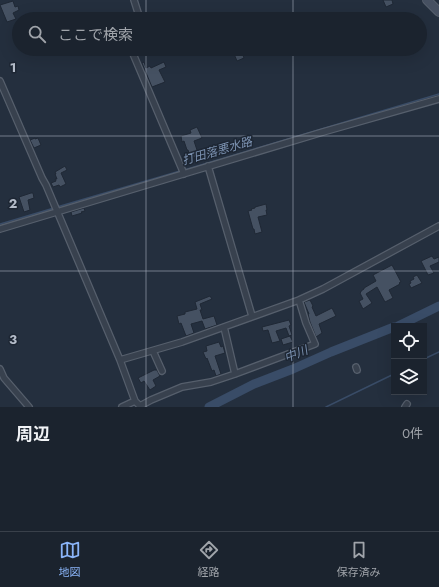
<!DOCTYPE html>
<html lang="ja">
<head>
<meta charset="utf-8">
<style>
	body { margin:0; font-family:Jost,"Noto Sans JP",sans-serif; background:#282f3a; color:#f1f3f6 }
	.controls { position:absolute; right:12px; bottom:12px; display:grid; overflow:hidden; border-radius:0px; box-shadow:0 4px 16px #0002 }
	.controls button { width:36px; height:36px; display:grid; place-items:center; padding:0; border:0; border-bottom:1px solid #39404a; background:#1b232e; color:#f1f3f6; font:20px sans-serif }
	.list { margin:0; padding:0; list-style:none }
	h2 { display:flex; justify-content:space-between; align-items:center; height:52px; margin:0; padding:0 16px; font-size:17px }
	h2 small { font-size:13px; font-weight:400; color:#a0a4aa }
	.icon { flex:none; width:22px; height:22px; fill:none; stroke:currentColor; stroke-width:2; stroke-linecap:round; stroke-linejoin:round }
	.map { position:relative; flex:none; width:439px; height:407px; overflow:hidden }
	.search { position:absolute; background:#1b232e; box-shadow:0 4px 16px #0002; left:12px; right:12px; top:12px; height:44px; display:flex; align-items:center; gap:10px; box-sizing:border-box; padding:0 14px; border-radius:22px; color:#a0a4aa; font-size:15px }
	.sheet { height:124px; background:#1b232e }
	nav { display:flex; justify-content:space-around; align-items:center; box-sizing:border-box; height:56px; border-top:1px solid #39404a; background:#1b232e; font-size:11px; color:#a0a4aa }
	nav a { display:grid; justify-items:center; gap:2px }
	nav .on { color:#8ab4f8 }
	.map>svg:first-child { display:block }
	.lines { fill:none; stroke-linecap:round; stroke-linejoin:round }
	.stream { stroke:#394c67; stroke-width:1.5 }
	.river { stroke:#394c67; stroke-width:9 }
	.building { fill:#455162; stroke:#1f2835 }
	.minor-casing { stroke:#565f6c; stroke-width:8 }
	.secondary-casing { stroke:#565f6c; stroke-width:10 }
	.minor { stroke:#38414e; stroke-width:5.5 }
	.secondary { stroke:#465061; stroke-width:8 }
	.grid { fill:none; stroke:#b4bcc9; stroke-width:1; stroke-opacity:0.55 }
	.labels { text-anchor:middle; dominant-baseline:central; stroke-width:3; stroke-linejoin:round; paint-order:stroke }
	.water-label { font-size:12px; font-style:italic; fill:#7c92b1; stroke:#1d2633 }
	.grid-label { font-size:13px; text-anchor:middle; font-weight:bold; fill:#b4bcc9; stroke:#1d2633; stroke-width:3; stroke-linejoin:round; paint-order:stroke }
</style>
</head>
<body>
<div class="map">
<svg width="439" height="407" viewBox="0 0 439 407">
	<rect width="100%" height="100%" fill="#242f3e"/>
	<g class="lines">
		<path class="stream" d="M184,170L439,94
			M57,207L180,171
			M0,224L54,208
			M424,359L439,352
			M326,407L394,374"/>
		<path class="river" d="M398,326L439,306
			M209,407L254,384L293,369L331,352L394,327"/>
	</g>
	<path class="building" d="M383,0H392L393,4L386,7Z
		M13,1L15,7L18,6L19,10L13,13L16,19L7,22L0,5Z
		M232,49H237L238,51L241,50L244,58L237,61Z
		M144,62L146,68L150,66L151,68L164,62L166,67L159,70L165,82L152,87L142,63Z
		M197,127L202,138L194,141L199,156L191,159L188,150H187L184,141L182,142L181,136L191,133L190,130Z
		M35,138V139L38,138L41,145L34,148L30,140Z
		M65,166L67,170L61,173L66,184L60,187L59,185L53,187L51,183L56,181L55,179H57L55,174H56L55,172Z
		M31,193H33L34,198L28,200L30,210L24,212L19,197Z
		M266,204L267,210H266L267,215L258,217L262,232L255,234L254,229H253L248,211L252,210L251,209L255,208V207Z
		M84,208L85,211L81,212L82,213L72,216L71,212Z
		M432,256L434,259L439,257V262L430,266L434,273L428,275L421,261Z
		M392,265L401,282L399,283L400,284L389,290L393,298L385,302L377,287L366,294L372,303L363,309L359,301L363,299L360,293L361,292V291L364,289V288L376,281L373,275Z
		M417,275L422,283L411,288L409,284L411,283L410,281L414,279L413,277Z
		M210,296L212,299L200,304L202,310H200L203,319L214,316L217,325L205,329L202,321L191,324L194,333L186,336L181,323L179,324L177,316L185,314V312L197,309L195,302Z
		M310,300L313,306L312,307L316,316L332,308L336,316L319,324L322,333L316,337L310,322L308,314H309L304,302Z
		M289,320L291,325L289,326L292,335L289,336L286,328L276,331L280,341L272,343L268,330L263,331L262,327Z
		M290,336L293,342L283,345L281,339Z
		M219,342L221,347L223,346L225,353L215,356L221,374L216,376L214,370L212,371L207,358L206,359L203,352L207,351L206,346Z
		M154,370H157L160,376L153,380L156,386L150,390L144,381L141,383L138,378Z"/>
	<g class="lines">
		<g class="minor-casing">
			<path id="minor" d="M134,0L140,19
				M131,49L184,174
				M0,81L42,178L46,185L120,360L135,401L140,406L151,400L182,387L211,382L235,374L315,344L306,323L299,300
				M208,166L252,316
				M0,229L323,132L439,99
				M224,327L235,374
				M153,351L162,371
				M120,360L182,342L299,300L323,289L439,226
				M356,367L357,370
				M0,369L4,378L29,407
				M122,407L135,401
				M405,407L407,404"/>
		</g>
		<g class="secondary-casing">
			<path id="secondary" d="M427,0L439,12"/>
		</g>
		<use href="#minor" class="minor"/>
		<use href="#secondary" class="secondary"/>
	</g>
	<path class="grid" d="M146,0V19M293,0V19M146,49V407M293,49V407M0,136H439M0,271H439"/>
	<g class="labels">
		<g class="water-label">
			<text transform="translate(217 151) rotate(-16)">打田落悪水路</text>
			<text transform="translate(296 354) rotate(-22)">中川</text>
		</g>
	</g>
	<g class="grid-label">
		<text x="13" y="72">1</text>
		<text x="13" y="208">2</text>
		<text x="13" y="344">3</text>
	</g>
</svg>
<div class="controls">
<button><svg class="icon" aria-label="locate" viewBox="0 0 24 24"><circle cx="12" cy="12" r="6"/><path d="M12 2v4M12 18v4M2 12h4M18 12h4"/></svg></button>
<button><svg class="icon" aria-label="layers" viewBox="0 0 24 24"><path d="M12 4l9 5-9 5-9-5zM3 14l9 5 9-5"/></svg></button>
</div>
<div class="search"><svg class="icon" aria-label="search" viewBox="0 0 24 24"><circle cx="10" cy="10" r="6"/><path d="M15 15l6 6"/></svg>ここで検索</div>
</div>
<section class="sheet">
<h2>周辺<small>0件</small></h2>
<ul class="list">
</ul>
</section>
<nav>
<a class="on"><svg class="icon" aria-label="map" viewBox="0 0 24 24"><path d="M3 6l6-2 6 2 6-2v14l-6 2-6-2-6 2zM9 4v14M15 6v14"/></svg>地図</a>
<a><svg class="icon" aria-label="directions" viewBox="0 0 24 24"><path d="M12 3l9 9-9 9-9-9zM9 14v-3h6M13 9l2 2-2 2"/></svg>経路</a>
<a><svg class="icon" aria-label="saved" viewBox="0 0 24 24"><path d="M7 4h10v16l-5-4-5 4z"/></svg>保存済み</a>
</nav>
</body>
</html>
